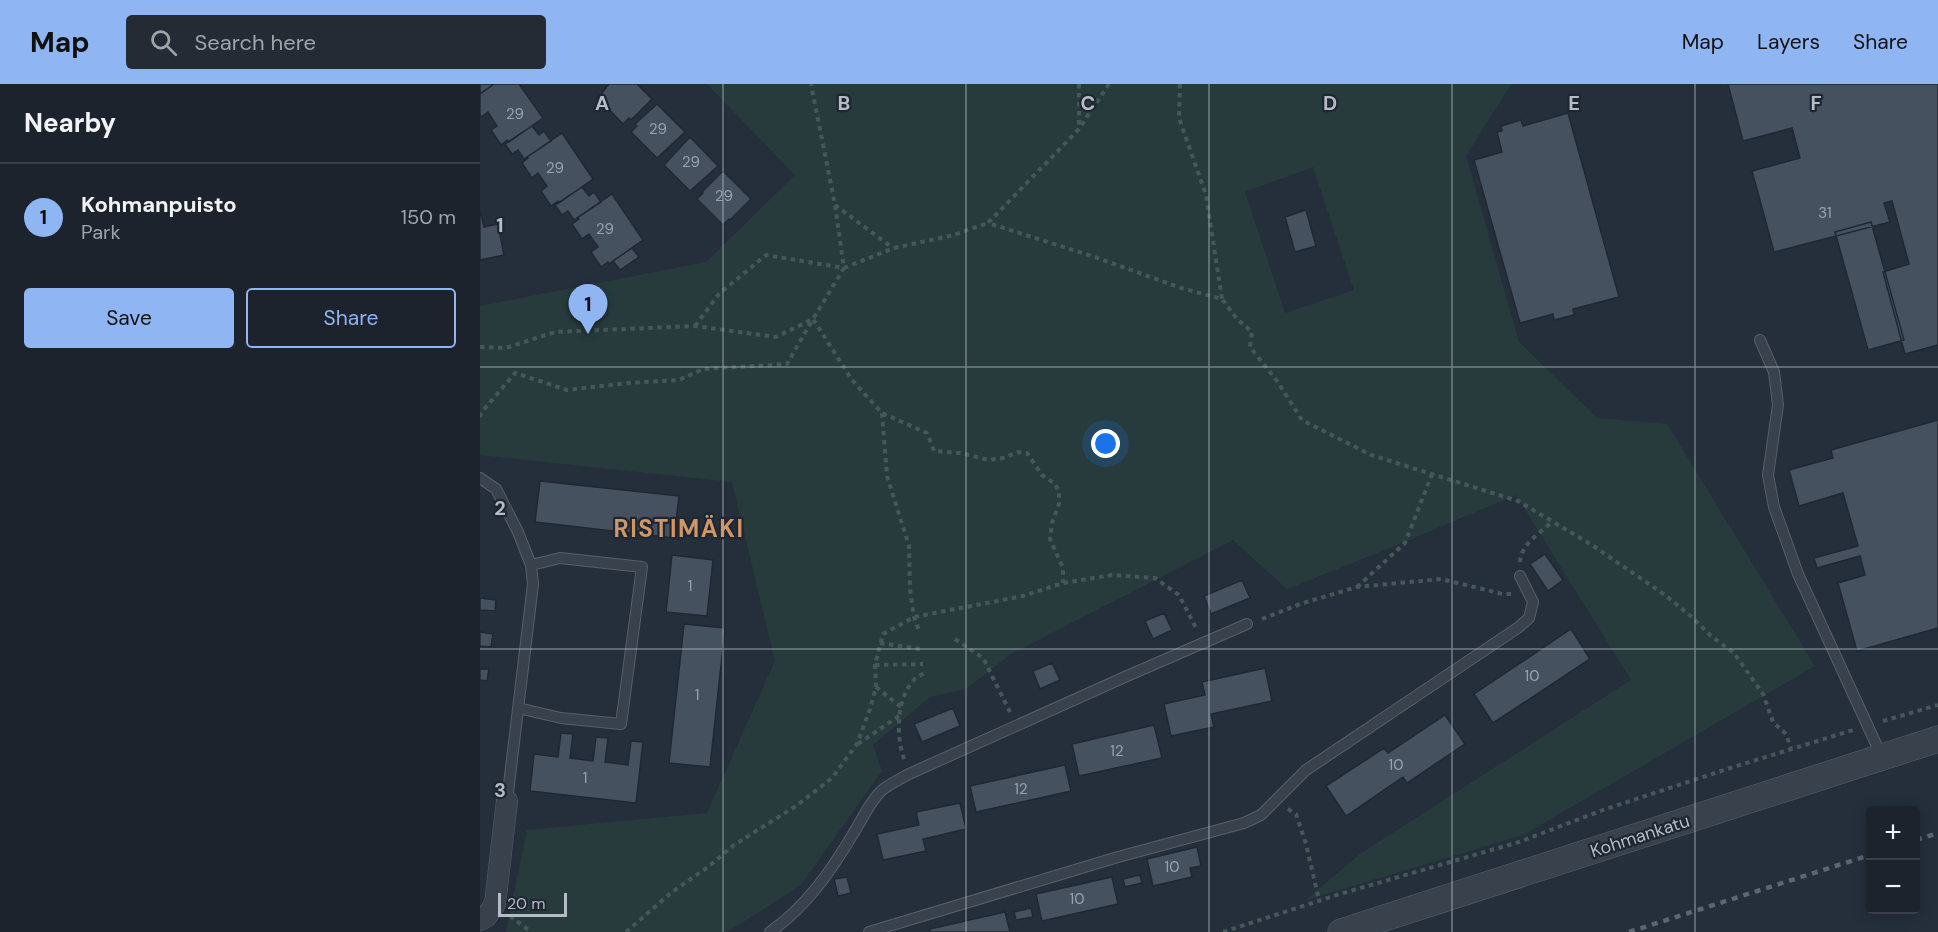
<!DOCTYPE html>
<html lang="en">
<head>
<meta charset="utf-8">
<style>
	body { margin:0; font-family:"DM Sans",sans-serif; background:#252b35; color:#f1f3f6 }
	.controls { position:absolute; right:18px; bottom:18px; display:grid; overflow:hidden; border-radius:6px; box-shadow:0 3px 15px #0003 }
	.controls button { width:54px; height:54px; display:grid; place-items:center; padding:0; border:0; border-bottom:2px solid #3a4049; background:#1c232d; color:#f1f3f6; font:30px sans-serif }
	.scale { position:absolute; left:18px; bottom:15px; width:69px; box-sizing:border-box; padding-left:6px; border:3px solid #b5bcc8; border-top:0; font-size:16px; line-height:21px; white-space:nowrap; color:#b5bcc8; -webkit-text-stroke:4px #1e2631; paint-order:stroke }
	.you { position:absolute; left:626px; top:360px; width:21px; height:21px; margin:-15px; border:4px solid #fff; border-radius:50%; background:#1a73e8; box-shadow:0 0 0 9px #1a73e833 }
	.badge { display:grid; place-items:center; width:39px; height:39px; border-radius:50%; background:#8fb5f2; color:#111; font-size:20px; font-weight:700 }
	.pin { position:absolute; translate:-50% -50px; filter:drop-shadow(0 2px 3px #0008) }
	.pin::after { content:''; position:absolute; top:32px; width:21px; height:18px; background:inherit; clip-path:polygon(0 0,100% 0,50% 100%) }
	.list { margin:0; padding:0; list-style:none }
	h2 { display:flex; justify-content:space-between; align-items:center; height:78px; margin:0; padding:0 24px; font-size:26px }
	h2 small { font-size:20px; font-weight:400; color:#a0a4aa }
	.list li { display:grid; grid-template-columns:39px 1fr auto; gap:18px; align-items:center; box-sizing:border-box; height:108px; padding:0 24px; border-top:2px solid #3a4049 }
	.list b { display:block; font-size:22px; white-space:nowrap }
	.list p { margin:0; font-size:20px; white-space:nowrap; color:#a0a4aa }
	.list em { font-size:20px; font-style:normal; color:#a0a4aa }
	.actions { display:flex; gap:12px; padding:18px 24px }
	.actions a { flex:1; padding:14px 0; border:2px solid #8fb5f2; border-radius:6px; text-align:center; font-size:21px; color:#8fb5f2 }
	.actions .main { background:#8fb5f2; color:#111 }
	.icon { flex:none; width:33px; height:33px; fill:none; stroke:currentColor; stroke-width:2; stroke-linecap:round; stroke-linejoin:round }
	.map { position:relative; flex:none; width:1458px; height:848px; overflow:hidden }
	header { display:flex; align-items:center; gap:36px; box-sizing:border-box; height:84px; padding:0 30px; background:#8fb5f2; color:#111 }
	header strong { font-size:28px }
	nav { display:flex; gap:33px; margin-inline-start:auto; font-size:21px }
	.search { width:420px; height:54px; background:#252b35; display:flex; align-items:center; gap:15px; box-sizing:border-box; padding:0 21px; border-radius:6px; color:#a0a4aa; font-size:22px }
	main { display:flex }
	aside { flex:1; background:#1c232d }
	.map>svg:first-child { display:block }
	.green { fill:#273b3d; fill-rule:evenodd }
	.building { fill:#465160; stroke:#202833; stroke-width:1.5 }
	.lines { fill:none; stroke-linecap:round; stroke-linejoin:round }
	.service-casing { stroke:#575f6a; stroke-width:12 }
	.minor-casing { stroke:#575f6a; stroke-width:22 }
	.tertiary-casing { stroke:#575f6a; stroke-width:27 }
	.path { stroke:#45575a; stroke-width:4; stroke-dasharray:4.5 4.5; stroke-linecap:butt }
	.service { stroke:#39414c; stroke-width:10 }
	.minor { stroke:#39414c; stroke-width:21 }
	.tertiary { stroke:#39414c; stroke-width:26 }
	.rail { stroke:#5b6573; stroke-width:4.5; stroke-dasharray:6 6; stroke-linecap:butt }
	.grid { fill:none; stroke:#b5bcc8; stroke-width:1.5; stroke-opacity:0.55 }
	.labels { text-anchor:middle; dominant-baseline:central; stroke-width:4.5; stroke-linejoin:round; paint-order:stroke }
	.number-label { font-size:15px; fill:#99a1ae }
	.street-label { font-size:18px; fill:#b5bcc8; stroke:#1e2631 }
	.district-label { font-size:24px; font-weight:bold; letter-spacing:1.5px; fill:#cf9668; stroke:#1e2631 }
	.grid-label { font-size:20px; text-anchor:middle; font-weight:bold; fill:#b5bcc8; stroke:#1e2631; stroke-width:4.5; stroke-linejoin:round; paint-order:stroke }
</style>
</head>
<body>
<header>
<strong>Map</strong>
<div class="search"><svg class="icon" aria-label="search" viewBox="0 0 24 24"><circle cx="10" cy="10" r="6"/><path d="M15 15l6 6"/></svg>Search here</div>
<nav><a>Map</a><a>Layers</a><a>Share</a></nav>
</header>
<main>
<aside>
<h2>Nearby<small></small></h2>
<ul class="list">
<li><span class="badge">1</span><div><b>Kohmanpuisto</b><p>Park</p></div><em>150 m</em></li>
</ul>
<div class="actions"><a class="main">Save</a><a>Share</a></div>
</aside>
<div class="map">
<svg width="1458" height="848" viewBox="0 0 1458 848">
	<rect width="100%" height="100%" fill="#252f3c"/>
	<path class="green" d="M227,0H1031L986,72L1039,258L1117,334L1187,340L1335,582L1043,751L826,816L880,770L1151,596L1036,411L900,468L807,505L753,456L531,570L486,605L450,613L393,661L402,687L320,802L247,848H26L47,746L227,729L295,577L252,398L0,371V222L226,178L315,91ZM833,83L874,206L805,229L765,108Z"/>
	<path class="building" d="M0,0H14L0,10Z
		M14,0H39L63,34L29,58L27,56L21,61L11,46L17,42L8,28L1,33L0,31V10Z
		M129,0H157L172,15L151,36L149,34L143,40L118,14Z
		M1248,0H1458V261L1425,270L1403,188L1429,180L1412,117L1404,119L1410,138L1294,168L1272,87L1320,74L1312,44L1263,57Z
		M177,20L205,48L177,74L151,48L157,42L155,40Z
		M1088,29L1139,213L1093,225L1094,231L1074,236L1073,230L1040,239L994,76L1022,68L1017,48L1022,47L1021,42L1041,36L1043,42Z
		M52,42L59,51L64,47L71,57L44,75L38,66L32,70L25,60Z
		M82,49L113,95L79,119L78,117L71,122L61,107L67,102L58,89L52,94L42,79L48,74L47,73Z
		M210,53L238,82L210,107L184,81Z
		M243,87L271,115L250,136L249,135L243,141L217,115L223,109L222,108Z
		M102,103L109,112L114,108L121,118L94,136L88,127L82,131L75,121Z
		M132,110L163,156L129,180L128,178L121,183L111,168L118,163L109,150L102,155L92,140L99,135L97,134Z
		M0,125L4,143L18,140L24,171L0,176Z
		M826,126L836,162L815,168L805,133Z
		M1391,138L1424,256L1388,266L1355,148Z
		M152,164L159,173L140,186L133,177Z
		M1458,336V544L1377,567L1358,499L1385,491L1380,472L1337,484L1334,474L1378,462L1363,409L1319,422L1309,386L1353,374L1351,366Z
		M60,397L199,412L194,454L55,438Z
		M1065,470L1083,496L1068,507L1050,480Z
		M192,471L233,476L227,532L186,528Z
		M762,496L770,514L731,530L724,512Z
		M0,514L16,516L15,527L0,526Z
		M684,529L692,546L673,555L665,537Z
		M204,540L245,544L230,683L189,679Z
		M1091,545L1110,575L1013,639L994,610Z
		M0,548L13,550L11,563L0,562Z
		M572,579L580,596L560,605L553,587Z
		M785,584L792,617L731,630L734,643L691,652L684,620L725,611L722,598Z
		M0,585H9L7,597L0,596Z
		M473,624L480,642L442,658L434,640Z
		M965,631L985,660L927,699L923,693L866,732L846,702L904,664L908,669Z
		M674,641L682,674L599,692L592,660Z
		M81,649L93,650L90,674L113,677L116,653L128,654L125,678L148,681L151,657L163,658L156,719L50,707L54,670L78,673Z
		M585,681L591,707L496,728L490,702Z
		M480,719L486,745L443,755L446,767L403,776L397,750L439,741L436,728Z
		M717,763L721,782L710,784L712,793L673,802L667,775Z
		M660,791L662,799L645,803L643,795Z
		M367,793L371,809L358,812L354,795Z
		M632,793L638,820L562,837L556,810Z
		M551,824L553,833L536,836L534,828Z
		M525,828L530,848H450V845Z"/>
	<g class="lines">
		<g class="service-casing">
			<path id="service" d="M1280,256L1294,288L1298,321L1288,391L1294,423L1318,490L1402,673
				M0,394L16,405L38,448L51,481L53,500L27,717
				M38,624L81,634L141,640L162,483L80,474L51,481
				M290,848C326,823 351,787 373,750C382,736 389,719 401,707C409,700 420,695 429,690L647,592L767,540
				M389,848L638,773L764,739L781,731L826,686L1039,543L1049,534L1053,518L1040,492"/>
		</g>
		<g class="minor-casing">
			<path id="minor" d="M0,836L6,833L15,820L27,717"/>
		</g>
		<g class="tertiary-casing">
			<path id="tertiary" d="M861,848L1458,655"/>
		</g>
		<path class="path" d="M599,0V44
			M629,0L599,45L508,139L612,172L701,204L742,215L757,235L772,248L770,263L797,297L822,336L891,371L1038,417L1112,461L1185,511L1213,534L1231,552L1254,569L1283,610L1293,638L1306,650L1311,665
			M700,0L699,34L726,111L742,215
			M355,121L413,164
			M215,242L239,210L286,171L364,184L414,164L474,151L508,139
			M0,263L26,264L75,248L215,242L296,253L333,235L364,184L355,121L331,0
			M402,329L407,392L429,462L430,505L434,533L440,549
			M0,333L1,329L35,289L87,306L149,299L199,296L223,285L307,280L333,235L372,296L402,329L447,349L454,367L481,369L509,376L523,374L538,368L547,369L562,391L574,399L579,407V420L572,439L570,455L583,484V499
			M1040,478C1041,460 1060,449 1072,438
			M877,503L925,459L952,390
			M782,535L820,520L877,503L961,495L1023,510H1031
			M475,555L503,574L530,628
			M400,559L440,565
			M395,581L443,580
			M396,603L421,623
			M1403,637L1458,621
			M378,660L419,632
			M424,675C416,651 416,617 433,597C436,593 441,591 445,589
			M808,725L816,730L826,760L839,816
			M30,832L51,848
			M146,848L192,808L228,783L254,761L316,722L352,694L377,660L390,625L396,603L395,581L403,550L434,533L543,512L583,499L632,491L675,494L699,511L717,546
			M743,848L860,810L1039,758L1123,726L1244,686L1373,646"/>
		<use href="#service" class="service"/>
		<use href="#minor" class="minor"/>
		<use href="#tertiary" class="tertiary"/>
		<path class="rail" d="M1436,756L1458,749
			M1149,848L1390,771"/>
	</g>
	<path class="grid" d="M243,0V848M486,0V848M729,0V848M972,0V848M1215,0V848M0,283H1458M0,565H1458"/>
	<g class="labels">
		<g class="number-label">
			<text x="35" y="30">29</text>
			<text x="178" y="45">29</text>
			<text x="211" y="78">29</text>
			<text x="75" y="84">29</text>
			<text x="244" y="112">29</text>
			<text x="1345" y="129">31</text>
			<text x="125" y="145">29</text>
			<text x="210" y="502">1</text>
			<text x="1052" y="592">10</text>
			<text x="217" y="611">1</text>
			<text x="637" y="667">12</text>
			<text x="916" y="681">10</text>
			<text x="105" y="694">1</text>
			<text x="541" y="705">12</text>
			<text x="692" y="783">10</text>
			<text x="597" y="815">10</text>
		</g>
		<g class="street-label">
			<text transform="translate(1160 752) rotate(-18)">Kohmankatu</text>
		</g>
		<g class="district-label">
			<text x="199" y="444">RISTIMÄKI</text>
		</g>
	</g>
	<g class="grid-label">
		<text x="122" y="26">A</text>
		<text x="364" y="26">B</text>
		<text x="608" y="26">C</text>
		<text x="850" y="26">D</text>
		<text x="1094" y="26">E</text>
		<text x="1336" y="26">F</text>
		<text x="20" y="148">1</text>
		<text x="20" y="431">2</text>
		<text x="20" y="713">3</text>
	</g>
</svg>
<div class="controls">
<button>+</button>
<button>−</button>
</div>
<div class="scale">20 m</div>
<div class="you"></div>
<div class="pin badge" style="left:108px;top:250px">1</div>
</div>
</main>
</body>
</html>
